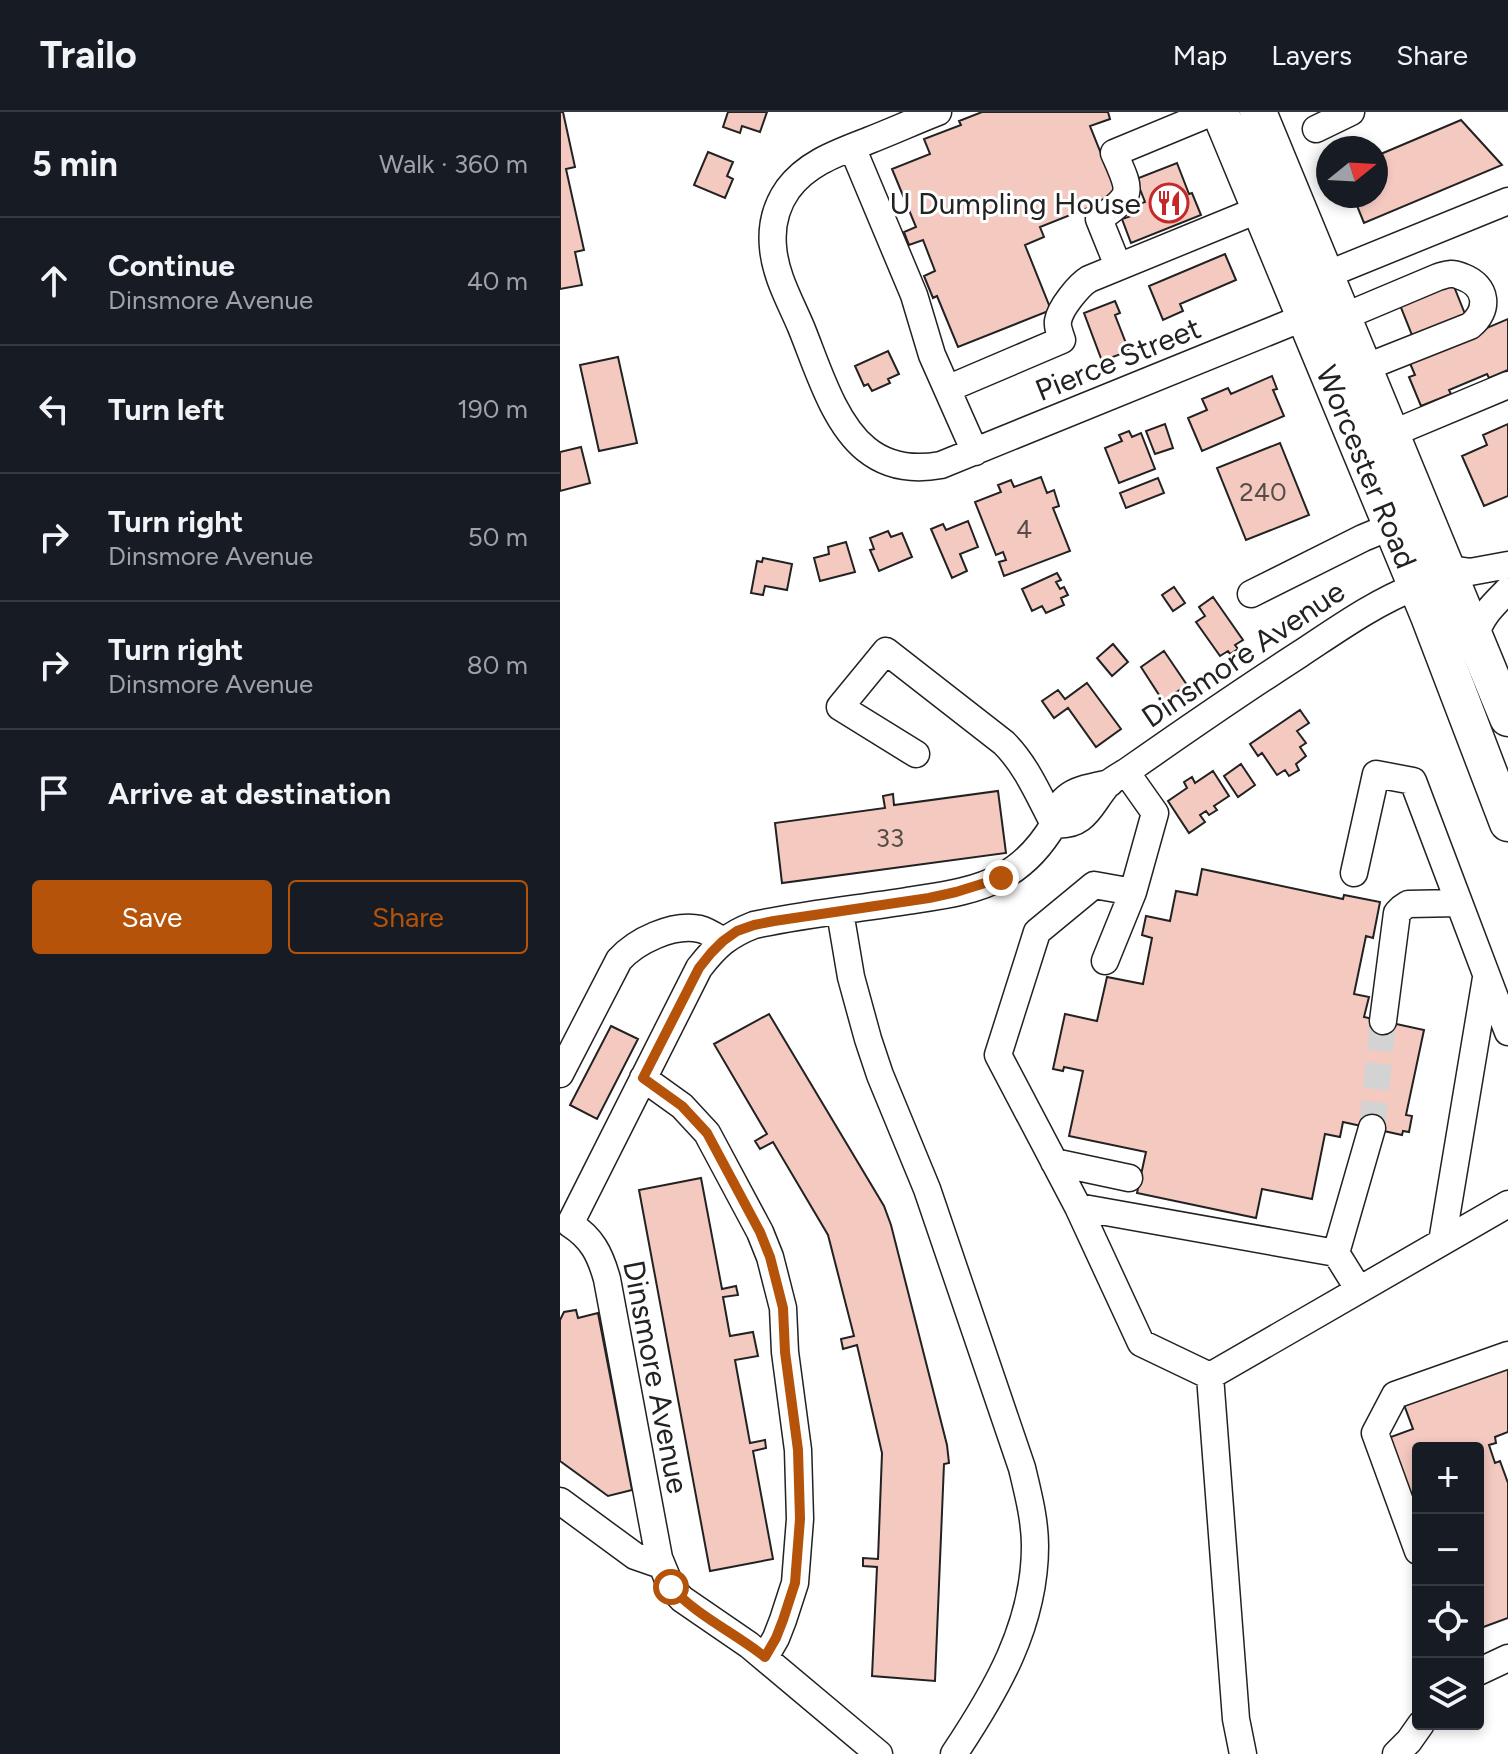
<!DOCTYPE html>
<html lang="en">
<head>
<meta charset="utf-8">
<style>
	body { margin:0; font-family:Figtree,sans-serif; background:#20242c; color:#f1f3f6 }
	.controls { position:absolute; right:24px; bottom:24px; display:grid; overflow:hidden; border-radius:8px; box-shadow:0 4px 12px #0003 }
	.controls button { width:72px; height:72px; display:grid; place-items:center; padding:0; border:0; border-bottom:2px solid #363941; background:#171b24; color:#f1f3f6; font:40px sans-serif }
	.compass { position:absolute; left:756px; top:24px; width:72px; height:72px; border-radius:50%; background:#171b24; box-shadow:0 4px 12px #0003; rotate:72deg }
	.stop { position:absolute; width:24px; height:24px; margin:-18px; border:6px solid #b45309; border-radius:50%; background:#fff }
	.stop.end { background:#b45309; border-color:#fff; box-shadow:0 2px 8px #0008 }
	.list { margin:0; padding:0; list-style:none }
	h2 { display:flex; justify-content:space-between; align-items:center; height:104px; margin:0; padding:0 32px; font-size:34px }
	h2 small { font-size:26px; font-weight:400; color:#9ea1a6 }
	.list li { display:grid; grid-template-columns:52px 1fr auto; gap:24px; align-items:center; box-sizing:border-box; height:128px; padding:0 32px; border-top:2px solid #363941 }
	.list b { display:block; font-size:30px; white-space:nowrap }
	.list p { margin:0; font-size:26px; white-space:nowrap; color:#9ea1a6 }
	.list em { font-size:26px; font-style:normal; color:#9ea1a6 }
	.actions { display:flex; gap:16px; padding:24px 32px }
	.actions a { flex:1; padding:18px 0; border:2px solid #b45309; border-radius:8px; text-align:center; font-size:28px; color:#b45309 }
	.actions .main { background:#b45309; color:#fff }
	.icon { flex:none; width:44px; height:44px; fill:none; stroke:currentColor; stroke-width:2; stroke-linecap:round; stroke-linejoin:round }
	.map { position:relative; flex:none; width:948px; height:1642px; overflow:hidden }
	header { display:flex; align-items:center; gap:48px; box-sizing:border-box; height:112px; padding:0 40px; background:#171b24; border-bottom:2px solid #363941 }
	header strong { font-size:38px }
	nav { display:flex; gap:44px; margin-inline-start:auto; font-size:28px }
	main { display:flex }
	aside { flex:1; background:#171b24 }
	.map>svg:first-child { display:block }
	.building { fill:#f3c9c0; stroke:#222; stroke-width:2 }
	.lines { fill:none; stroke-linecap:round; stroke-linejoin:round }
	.minor-tunnel { stroke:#d3d3d3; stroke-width:26; stroke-dasharray:26 13; stroke-linecap:butt }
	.minor-casing { stroke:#222; stroke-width:29 }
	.highway-casing { stroke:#222; stroke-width:39 }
	.minor { stroke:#fff; stroke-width:26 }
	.highway { stroke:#fff; stroke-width:36 }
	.route { stroke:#b45309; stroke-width:10 }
	.labels { text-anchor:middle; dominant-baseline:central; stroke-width:6; stroke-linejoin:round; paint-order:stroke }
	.number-label { font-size:26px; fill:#564c4a }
	.poi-label { font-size:30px; fill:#222; stroke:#fff; text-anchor:end }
	.street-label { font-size:30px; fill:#222; stroke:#fff }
</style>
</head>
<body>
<header>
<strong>Trailo</strong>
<nav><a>Map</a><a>Layers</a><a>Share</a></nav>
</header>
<main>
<aside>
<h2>5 min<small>Walk · 360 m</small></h2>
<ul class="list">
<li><svg class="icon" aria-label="ahead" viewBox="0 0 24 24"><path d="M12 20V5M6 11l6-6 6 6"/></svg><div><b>Continue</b><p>Dinsmore Avenue</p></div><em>40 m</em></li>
<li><svg class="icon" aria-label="left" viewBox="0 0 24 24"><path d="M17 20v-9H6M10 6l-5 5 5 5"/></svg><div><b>Turn left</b></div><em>190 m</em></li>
<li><svg class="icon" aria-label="right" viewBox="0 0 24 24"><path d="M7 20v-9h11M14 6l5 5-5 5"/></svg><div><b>Turn right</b><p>Dinsmore Avenue</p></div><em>50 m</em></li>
<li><svg class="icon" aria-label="right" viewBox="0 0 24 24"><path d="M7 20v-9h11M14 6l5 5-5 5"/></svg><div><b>Turn right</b><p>Dinsmore Avenue</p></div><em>80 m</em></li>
<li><svg class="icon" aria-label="arrive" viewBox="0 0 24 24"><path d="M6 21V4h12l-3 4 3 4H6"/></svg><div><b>Arrive at destination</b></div></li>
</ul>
<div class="actions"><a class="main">Save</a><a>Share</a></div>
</aside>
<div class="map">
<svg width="948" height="1642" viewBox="0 0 948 1642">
	<rect width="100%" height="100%" fill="#fff"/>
	<path class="building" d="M0,0H3L15,55L6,57L24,138L15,140L22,173L0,177Z
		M168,0H207L200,20L182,14L180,21L163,15Z
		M422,0H548L550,7L530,14L558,84L480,115L484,125L465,133L491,198L398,235L377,184L373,186L364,164L375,159L363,128L349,133L344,120L356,115L332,57L370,42L364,27L401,13L399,9Z
		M901,8L942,53L804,111L793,84H816V44Z
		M148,40L173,50L167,64L173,67L165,86L134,73Z
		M617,51L629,82L632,81L641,103L571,131L562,107L580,101L577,93L585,90L576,67Z
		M665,142L676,168L620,192L623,199L603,208L589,174Z
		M893,172L905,202L854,228L840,193Z
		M555,189L560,201L555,203L569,239L542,249L524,201Z
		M948,207V258L929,266L927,262L889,278L891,282L861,294L849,265L855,263L849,249Z
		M328,239L339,262L328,267L330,271L312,279L308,272L304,274L295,254Z
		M58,245L77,331L39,339L20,253Z
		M712,264L717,277L713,278L724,304L642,339L628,306L647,298L642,287L668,276L671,282Z
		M605,312L613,336L595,342L586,319Z
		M948,312V384L924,394L902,344L927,333L923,323Z
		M569,319L572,325L581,321L595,357L559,371L545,336L562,329L559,323Z
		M720,331L749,403L686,428L657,356Z
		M21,335L30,371L0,379V340Z
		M481,365L487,381L494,378L499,394L493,396L510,439L444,464L439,450L446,448L443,440L436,443L415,390L441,380L438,373L451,368L454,375Z
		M598,366L604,381L566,396L560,381Z
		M408,409L418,435L400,442L407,459L392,466L371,417L383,412L386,418Z
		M328,419L331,425L342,421L352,445L319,459L310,438L314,437L310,426Z
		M286,430L295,460L260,469L254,446L269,442L268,435Z
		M203,446L232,452L227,478L205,474L203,483L191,481L197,449L202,450Z
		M497,461L501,468L496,470L500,477L504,475L508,483L501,486L504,493L486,501L482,494L472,499L462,477Z
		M614,475L625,491L613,499L602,483Z
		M653,485L683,528L675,533L678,537L670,542L668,539L660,544L636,510L645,504L639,495Z
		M553,532L568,550L552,564L537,546Z
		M604,539L627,573L603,589L581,555Z
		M527,571L561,617L536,635L508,596L494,606L482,589L498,578L505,587Z
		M740,598L749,611L737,619L746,631L740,635L746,644L736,652L739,658L729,664L725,658L717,663L702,641L698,644L690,632Z
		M681,652L695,673L678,685L664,664Z
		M653,659L669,684L654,694L657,698L649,703L646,699L640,703L645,710L629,721L608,689L627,676L624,670L632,665L635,671Z
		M438,679L446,741L222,771L215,711L325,696L323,684L333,682L334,693Z
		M642,757L783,787L784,783L820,790L813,826L806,824L794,882L809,885L804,905L864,918L846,1003L852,1004L849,1020L843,1019L842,1023L783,1010L780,1025L765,1022L752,1087L702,1077L696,1106L577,1081L586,1040L509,1024L523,959L504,955L503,959L493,957L505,902L537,909L547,865L583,872L592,826L582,823L586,804L610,809L616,779L637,783Z
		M209,902L324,1094L331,1113L387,1333L389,1351L384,1352L375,1569L312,1564L317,1455L303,1454V1446L318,1447L322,1341L297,1233L283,1237L281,1227L294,1224L268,1123L213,1030L200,1037L195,1029L207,1022L154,932Z
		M51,914L78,927L37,1007L10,993Z
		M141,1066L162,1177L176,1174L178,1183L163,1185L170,1224L193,1220L198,1244L175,1248L190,1331L205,1328L206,1336L193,1339L213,1447L150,1459L79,1078Z
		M16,1198L18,1206L38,1201L72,1378L48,1384L0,1349V1208L4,1200Z
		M948,1251V1320L935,1325L936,1331L929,1333L935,1351L940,1349L948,1371V1506L918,1517V1336H858V1409L828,1326L853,1317L843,1290Z"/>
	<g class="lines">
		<path class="minor-tunnel" d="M812,1016L823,909"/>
		<g class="minor-casing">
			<path id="minor" d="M378,0C355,9 333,19 310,28C280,40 248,50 228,77C216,94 211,114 213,135C215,163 230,189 241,215C257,254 273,310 306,337C328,355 354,358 381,353L745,205
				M756,17L791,0
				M292,35L354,183L372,243L415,340
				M558,154L539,107C575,82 571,80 554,41L653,0
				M766,163L948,89
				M783,205L878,165C882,164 886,162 891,162C894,161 900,164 903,165C927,174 930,198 910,214L804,256
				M387,277L502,228C500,222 497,215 498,209C500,196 519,173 529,167L700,97
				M831,322L948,273
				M887,457L910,460L948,453
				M691,482L803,426L832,414
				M915,525C921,504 933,493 948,478
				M566,660L595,701L573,780
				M550,671C522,677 498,679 494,712C527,716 531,690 549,671C554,667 561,663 566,660C623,620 681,580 740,542C778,517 814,491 857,474
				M794,761L816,662L853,669L948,920
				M280,800L291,865L308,927L320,963L367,1077L462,1356C468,1381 475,1408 475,1434C475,1513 436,1579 394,1642
				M545,849L573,780L534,773L477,820L438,943L518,1095L581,1231L650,1264
				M823,909L837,801L842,796L848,792L899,791
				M0,962L59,848C76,829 113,811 140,817C148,819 155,824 163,829
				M83,966L122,994L147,1021L200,1120L210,1145L223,1196L225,1240L238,1338L240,1407L235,1471L223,1508L216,1526L205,1545
				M494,1050L569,1066
				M518,1095L776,1141
				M882,1130L926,866
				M799,1178L776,1141L812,1016
				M0,1389L75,1444L101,1453
				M858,1439L815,1321L835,1283L948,1243
				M918,1560L948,1546
				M319,1642L189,1533L122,1487L111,1475L99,1446L47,1167C40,1142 32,1126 10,1112L139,856C156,834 168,823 194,813C244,802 296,797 347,789C379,784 415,780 443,764C465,752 481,734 494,712C479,684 467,654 444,631L326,539L280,595L356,642
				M683,1642L676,1607L650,1264L948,1092
				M836,1642L849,1629L861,1612"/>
		</g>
		<g class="highway-casing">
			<g id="highway">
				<path id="s1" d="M660,0L869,504L948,711"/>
				<path d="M698,0L948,606"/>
			</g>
		</g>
		<use href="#minor" class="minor"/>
		<use href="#highway" class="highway"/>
	</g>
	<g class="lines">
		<path class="route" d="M111,1475C137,1504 175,1521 205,1545L216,1526L223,1508L235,1471L240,1407L238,1338L225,1240L223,1196L210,1145L200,1120L147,1021L122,994L83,966L139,856L151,841L163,829L177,819L194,813L214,809L369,786L396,780L441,766"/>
	</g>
	<defs>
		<g id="restaurant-ring" transform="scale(2)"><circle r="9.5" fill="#fff" stroke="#c62828" stroke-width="1.5"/><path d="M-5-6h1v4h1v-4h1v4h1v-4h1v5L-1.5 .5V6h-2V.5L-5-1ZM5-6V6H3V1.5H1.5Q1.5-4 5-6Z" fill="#c62828"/></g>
	</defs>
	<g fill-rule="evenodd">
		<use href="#restaurant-ring" x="609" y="91"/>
	</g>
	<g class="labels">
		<g class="number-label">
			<text x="703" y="380">240</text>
			<text x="464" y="417">4</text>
			<text x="330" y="726">33</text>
		</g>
		<g class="poi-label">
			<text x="581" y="91">U Dumpling House</text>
		</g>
		<g class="street-label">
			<text transform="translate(558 247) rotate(-22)">Pierce Street</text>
			<text stroke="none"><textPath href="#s1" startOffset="384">Worcester Road</textPath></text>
			<text transform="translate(683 542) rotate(-34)">Dinsmore Avenue</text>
			<text transform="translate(96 1265) rotate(79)">Dinsmore Avenue</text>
		</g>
	</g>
</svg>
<div class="controls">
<button>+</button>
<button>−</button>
<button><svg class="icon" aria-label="locate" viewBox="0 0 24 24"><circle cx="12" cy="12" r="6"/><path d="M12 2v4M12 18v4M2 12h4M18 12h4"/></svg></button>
<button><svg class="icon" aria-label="layers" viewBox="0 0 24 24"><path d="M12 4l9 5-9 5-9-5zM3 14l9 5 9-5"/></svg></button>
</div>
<svg class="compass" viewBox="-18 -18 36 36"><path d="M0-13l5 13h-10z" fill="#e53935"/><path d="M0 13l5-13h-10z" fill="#9ea1a6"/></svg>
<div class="stop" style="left:111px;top:1475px"></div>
<div class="stop end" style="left:441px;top:766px"></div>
</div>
</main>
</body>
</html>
